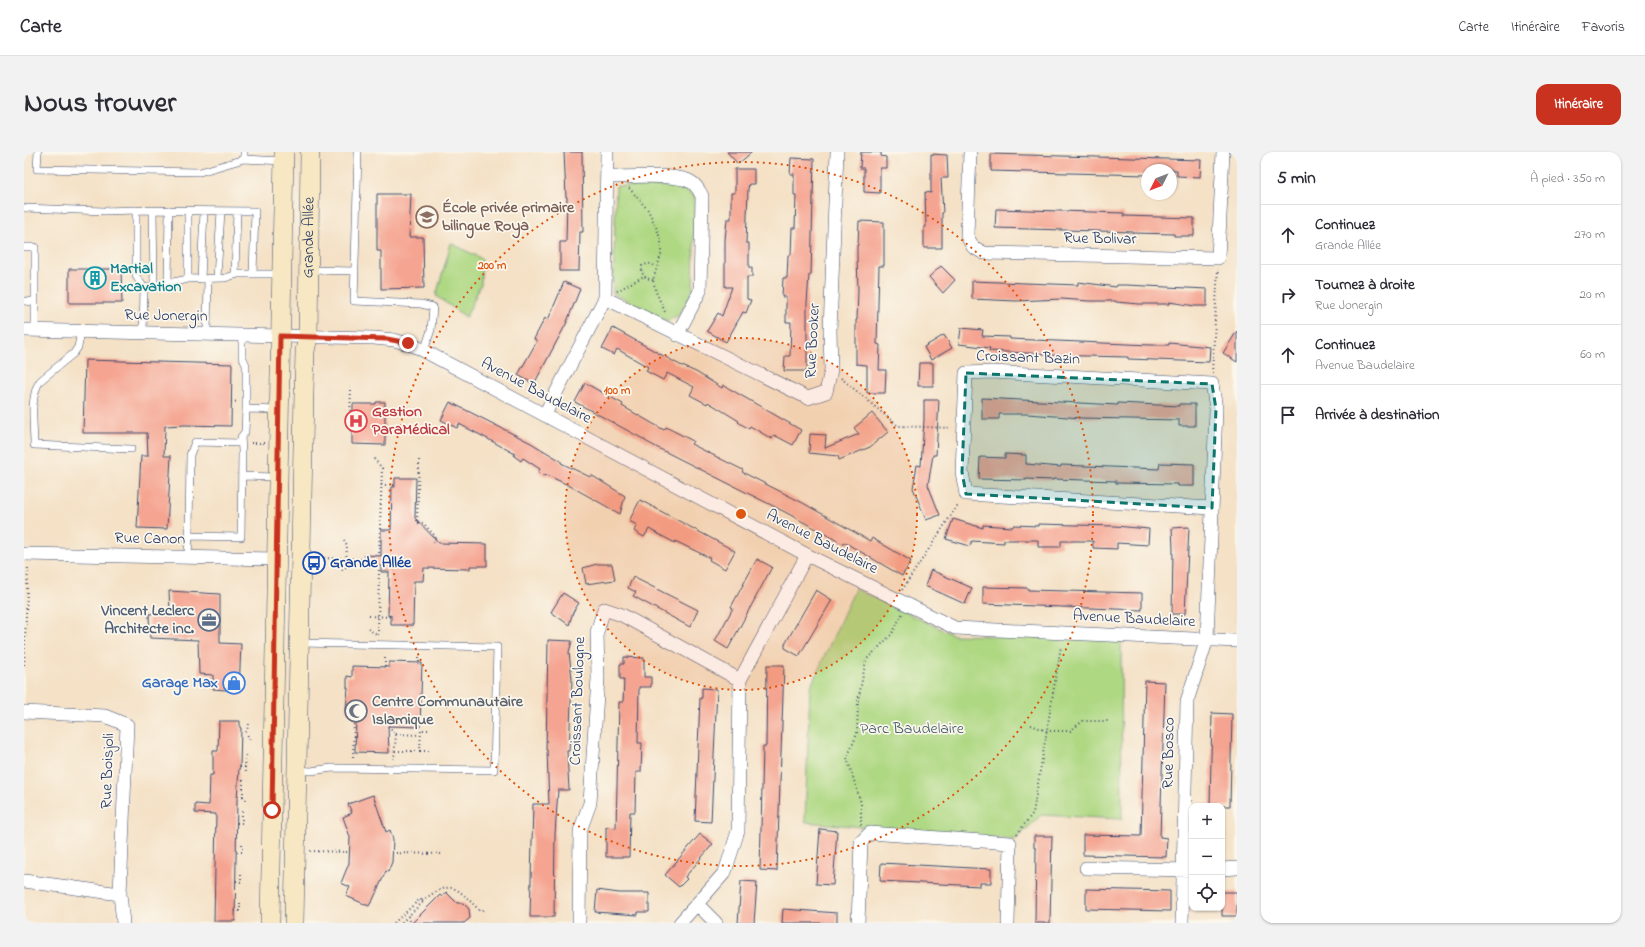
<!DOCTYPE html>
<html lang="fr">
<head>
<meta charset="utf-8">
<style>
	body { margin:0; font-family:"Indie Flower",sans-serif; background:#f2f2f3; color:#2b2b33 }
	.controls { position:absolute; right:12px; bottom:12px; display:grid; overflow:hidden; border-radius:8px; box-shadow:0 1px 3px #0004 }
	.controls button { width:36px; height:36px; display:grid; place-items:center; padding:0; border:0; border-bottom:1px solid #e1e1e2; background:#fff; color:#2b2b33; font:20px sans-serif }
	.compass { position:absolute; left:1117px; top:12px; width:36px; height:36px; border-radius:50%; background:#fff; box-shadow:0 1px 3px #0004; rotate:228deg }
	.stop { position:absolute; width:12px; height:12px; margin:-9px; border:3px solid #c8321e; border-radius:50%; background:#fff }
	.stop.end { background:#c8321e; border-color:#fff; box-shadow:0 1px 4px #0008 }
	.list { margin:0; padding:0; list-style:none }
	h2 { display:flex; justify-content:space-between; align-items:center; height:52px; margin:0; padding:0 16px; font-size:17px }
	h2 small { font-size:13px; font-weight:400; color:#7c7c81 }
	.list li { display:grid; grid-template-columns:26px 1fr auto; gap:12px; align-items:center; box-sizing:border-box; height:60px; padding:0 16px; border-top:1px solid #e1e1e2 }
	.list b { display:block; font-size:15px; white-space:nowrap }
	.list p { margin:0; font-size:13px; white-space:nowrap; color:#7c7c81 }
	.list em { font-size:13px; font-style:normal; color:#7c7c81 }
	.icon { flex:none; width:22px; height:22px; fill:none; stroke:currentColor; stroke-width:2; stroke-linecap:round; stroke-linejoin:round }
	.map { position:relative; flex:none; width:1213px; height:771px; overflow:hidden; border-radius:12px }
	header { display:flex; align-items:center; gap:24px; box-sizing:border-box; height:56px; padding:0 20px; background:#fff; border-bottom:1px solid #e1e1e2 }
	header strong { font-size:19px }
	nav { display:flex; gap:22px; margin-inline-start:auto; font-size:14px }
	.intro { display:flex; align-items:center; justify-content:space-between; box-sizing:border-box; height:96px; padding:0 24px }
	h1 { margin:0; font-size:28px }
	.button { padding:10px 18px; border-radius:12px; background:#c8321e; color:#fff; font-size:14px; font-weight:700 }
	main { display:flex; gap:24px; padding:0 24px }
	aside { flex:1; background:#fff; border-radius:12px; box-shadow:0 1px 3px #0004 }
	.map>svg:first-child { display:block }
	.green { fill:#afd883; stroke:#658470 }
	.building { fill:#f5a491 }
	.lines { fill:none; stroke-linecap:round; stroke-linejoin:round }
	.service-casing { stroke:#3c4a6e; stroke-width:8 }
	.minor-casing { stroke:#3c4a6e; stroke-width:14 }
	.secondary-casing { stroke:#3c4a6e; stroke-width:20 }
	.path { stroke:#3c4a6e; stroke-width:2; stroke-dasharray:1 3; stroke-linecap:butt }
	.service { stroke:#fff; stroke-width:7 }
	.minor { stroke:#fff; stroke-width:13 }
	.secondary { stroke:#f7e8c3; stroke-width:19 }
	.route { stroke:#c8321e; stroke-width:5 }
	.marked { fill:#0f766e; fill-opacity:0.2; stroke:#0f766e; stroke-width:3; stroke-dasharray:8 5; stroke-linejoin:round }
	.ring { fill:none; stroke:#de5710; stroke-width:2; stroke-dasharray:2 4 }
	.labels { text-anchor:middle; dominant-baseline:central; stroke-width:3.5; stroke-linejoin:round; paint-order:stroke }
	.education-label { font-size:16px; font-weight:bold; fill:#785e54; stroke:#fbf7ec; text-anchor:start }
	.street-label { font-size:16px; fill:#1b2f5e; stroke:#fbf7ec }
	.culture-label { font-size:16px; font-weight:bold; fill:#0d838f; stroke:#fbf7ec; text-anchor:start }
	.health-label { font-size:16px; font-weight:bold; fill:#be3a42; stroke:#fbf7ec; text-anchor:start }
	.transit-label { font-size:16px; font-weight:bold; fill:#164399; stroke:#fbf7ec; text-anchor:start }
	.service-label { font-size:16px; font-weight:bold; fill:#4e5e75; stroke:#fbf7ec; text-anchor:end }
	.shop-label { font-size:16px; font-weight:bold; fill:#366cbe; stroke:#fbf7ec; text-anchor:end }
	.worship-label { font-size:16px; font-weight:bold; fill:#5b616d; stroke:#fbf7ec; text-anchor:start }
	.park-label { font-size:16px; fill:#405967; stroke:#fbf7ec }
	.centre { fill:#de5710; stroke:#fbf7ec; stroke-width:2 }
	.ring-label { font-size:12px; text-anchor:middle; font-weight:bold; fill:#de5710; stroke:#fbf7ec; stroke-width:3.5; stroke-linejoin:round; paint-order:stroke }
</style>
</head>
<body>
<header>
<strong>Carte</strong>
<nav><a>Carte</a><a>Itinéraire</a><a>Favoris</a></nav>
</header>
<div class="intro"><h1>Nous trouver</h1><a class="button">Itinéraire</a></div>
<main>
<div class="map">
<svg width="1213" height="771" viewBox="0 0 1213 771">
	<rect width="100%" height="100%" fill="#fbf7ec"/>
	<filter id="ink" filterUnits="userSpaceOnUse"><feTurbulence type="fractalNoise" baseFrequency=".025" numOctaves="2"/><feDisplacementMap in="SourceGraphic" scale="8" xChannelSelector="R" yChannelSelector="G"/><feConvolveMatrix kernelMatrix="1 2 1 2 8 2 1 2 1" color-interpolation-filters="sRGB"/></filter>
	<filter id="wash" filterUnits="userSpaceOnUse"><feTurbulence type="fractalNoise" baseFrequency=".012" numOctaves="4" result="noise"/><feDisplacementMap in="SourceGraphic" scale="16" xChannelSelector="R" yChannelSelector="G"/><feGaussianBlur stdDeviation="0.9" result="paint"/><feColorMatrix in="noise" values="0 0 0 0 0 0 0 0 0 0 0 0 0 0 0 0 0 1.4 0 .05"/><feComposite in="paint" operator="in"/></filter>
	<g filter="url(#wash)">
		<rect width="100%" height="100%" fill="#f4e1c6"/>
		<path class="green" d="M592,34H656L671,45L669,138L655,163L643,169L589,141Z
			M427,91L458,107L457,132L442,165L412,144Z
			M831,437L930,483L1097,487L1098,667L1017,663L991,688L781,670L786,536Z"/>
		<g id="blocks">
			<path class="building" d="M540,0H558L559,80H556L555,119H536V90H542L543,45H542Z
				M703,0H728L714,12Z
				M837,0H857V4L862,5V16H856V41L840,40V16H836Z
				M907,2L923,3L924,26H917L919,61H918V96H900V75H902L901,40L907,41Z
				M967,2L1177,8L1176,25L1153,24V18H1123V23L967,19Z
				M767,6L790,7L787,123H785L783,151V219H760L761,204H766L767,170H762V145H758L759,126H763L764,103H767L768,76H771L772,43H770V22H766Z
				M711,17H730V32H725L724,37L722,91H725V116H728V125H723V147L727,148L722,161L719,160L702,190L683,179L694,161L698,164L708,135H701V88L703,67H707V41H711Z
				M353,42H387L385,85H399L400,136L357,137V99H353Z
				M972,57L1100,61V64L1170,66V84H1150V82L1109,81V80L971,76Z
				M835,69L860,70V114H855L853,192L856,193L855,218H862L861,241H843V213L832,212V168H833L834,138L833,104V93H834Z
				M917,114L931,128L919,141L905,125Z
				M45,117H97L98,151H45Z
				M948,129L1054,133V130L1092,135L1093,133H1102L1183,137V154H1171L1145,150V152H1115L1092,150V149H1065L1038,147L992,149L948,147Z
				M540,130L556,137L542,172L510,232L494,223L513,189L510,187L521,166L524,168Z
				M589,176L656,213L672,220L698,236L699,233L777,278L769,293L750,283L748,287L726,274L725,277L714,270L715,269L684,250L683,252L666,243L670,235L643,221L639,228L622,219L624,215L593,197L590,203L578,197Z
				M937,176L959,178L958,184L986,185V187L1126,193H1145V191L1186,195L1185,210L1104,207V205L1022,203V202L965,199L966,196L935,192Z
				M1213,179V210L1199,201Z
				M920,183L928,196L907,208L900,195Z
				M61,208L208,212L207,274L161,273L141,274L140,304H147L143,377L113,376L117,304H124L123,281H59Z
				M895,211H909V234H894Z
				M561,231L599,252L598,254L640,278L642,275L669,289L667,292L719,318L718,320L779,351L846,389L848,386L887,409L878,424L820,390L819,392L761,360L634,296L621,289V288L551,250Z
				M958,246L1094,253V251L1155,254V252H1171V274H1155V268L1058,266L1003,262H975V267H958Z
				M900,248H915L912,303H909L904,333L916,363L902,368L889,336L893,313L897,314L900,268Z
				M352,250H361V293L328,292V277H326V265H329V252H352Z
				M426,250L507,291L537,309V311L566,325L567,323L601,344L596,362L548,335L523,323L521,324L514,320L516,317L499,306L497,309L490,304L491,302L464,287L435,272L433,276L417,268Z
				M848,261L864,280L846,295L815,308L814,304L785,301L786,282L802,283L801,296L835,282L830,276Z
				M981,302L1002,303V312L1037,315V313L1135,317L1136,311L1170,312V334H1153V332L1092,331V329L1029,327V328L1002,327V328L955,327L956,305L981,306Z
				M371,326H392L391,366L415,391L463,392V414H446V417L400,416L399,429H390L389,473H367V463L364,464L365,420H357V414H341V403L357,404V378H367L368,335H371Z
				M616,348L711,399L701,417L685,408L686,406L651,389V391L625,377L620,385L610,379L613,373L605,369Z
				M929,367L959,376V373L989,375L990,373L1014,374V372L1091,374L1125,377L1124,393L1093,391V397L1069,396V389H1037V395H1014V388H980V391L948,389L946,394L922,387Z
				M1165,375L1161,462H1148L1149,397L1148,376Z
				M733,407L748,415L704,497L691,489L709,456L707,455Z
				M573,412H588L591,428L562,432L559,416Z
				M907,418L948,436L941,452L901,434Z
				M609,425L674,458L666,475L609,444L612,440L604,436Z
				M959,435L1004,436V438L1118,441V458L959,452Z
				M792,438L808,448L775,504L761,496V492Z
				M145,439L196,442V491L217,492L215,539L189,537V523L175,522L174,488L126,486L125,462L146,460Z
				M539,441L555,451L549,460L545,473L527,460Z
				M524,488L548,489L545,500L548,527L545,599H543L545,638H534L531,682L530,765H506L509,652H525L523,598H522Z
				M600,505L620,506V525H627V535H615L614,591H618L617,620H612L611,660H606L605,705H582V675L592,676L595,550H599L600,527H596V512H600Z
				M365,510L398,511L396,575L364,574L365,601L331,600L332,568L322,558L324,536H323V524L328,525V514L365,515Z
				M743,513H760L753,719L736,718L739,594H742Z
				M1121,529L1141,530L1136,685L1143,686L1142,705L1059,703V683L1117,684Z
				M678,536L693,537L687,670L671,669L676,546H678Z
				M1188,561L1208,562L1206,654H1186Z
				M195,569H216V576H217L216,616H215L213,648L211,769H190L192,662L171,661V652L185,653L186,623H189V599H194Z
				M349,643L362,680L366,678L369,687L368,710L364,720L362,719L348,750H347L345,754L322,744L326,735L317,731L325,711L326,685L319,665L328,661L324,652Z
				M796,677L813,679L809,733L792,732Z
				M676,682L689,692L661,725L663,727L655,735L641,723Z
				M1010,684H1028L1026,771H1011L1012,696H1010Z
				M857,711L967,717V731H956V734L856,729Z
				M717,729L733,730L730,771H714Z
				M1062,737L1146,739V759L1062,757Z
				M573,738L595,741H625V760H614V763L571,760Z
				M422,740L433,751H439L445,757L446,766L440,771H388L416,743L418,745Z
				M1198,740H1213V764H1198Z
				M759,757L813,761V771H758Z"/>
		</g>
	</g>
	<g filter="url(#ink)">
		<use href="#blocks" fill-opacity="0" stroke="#3c4a6e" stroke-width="1"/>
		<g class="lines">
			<g class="service-casing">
				<path id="service" d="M14,0L13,17L176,20L220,7
					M220,0V7L259,9
					M334,0L330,149L397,152L409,155L407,178L400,199
					M0,56L80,59L112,58
					M129,58L130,134
					M0,95H11V179
					M286,118L331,119
					M211,123L213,59
					M193,126L197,59
					M164,127V59
					M177,127L180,59
					M144,132L145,58
					M120,136L164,127L201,126L214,122H256
					M0,149L11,150
					M57,180L54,195L50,201L16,229C5,245 10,274 10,293L107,297
					M119,181L120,136L112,124V58L231,59L229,122
					M183,182L184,126
					M222,257L255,258
					M218,324L253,325
					M165,384L166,303L171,290L217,291
					M164,405L165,384L217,385L218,299L217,285L221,280L222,257V213L218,204V183
					M274,618L287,619L308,616L470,618L473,495L275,491"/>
			</g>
			<g class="minor-casing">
				<path id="minor" d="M946,0L943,84L949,95L960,101L1194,106L1199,0
					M584,25C603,25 652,21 667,30C673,33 675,39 678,44L676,139L653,183
					M581,146L784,246L802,240L807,218L806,178L813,0
					M0,178L350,186L370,188L391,194L783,403L931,476L1213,489
					M521,262L581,146L583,0
					M0,402L252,407
					M0,560L81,564L103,573L96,742L99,771
					M1062,716L1168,718
					M1198,717L1213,716
					M0,729L96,742
					M673,752L692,771
					M555,771L556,679L566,651L574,526L573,480L580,457L598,463L716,528
					M656,771L701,720L714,679L716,528L783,403
					M834,771L837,690L846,681L986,691L984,771
					M1158,771L1163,549L1183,487L1192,257L1188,232L968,220L942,221L938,320L942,342L1188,356"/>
			</g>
			<g class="secondary-casing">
				<g id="secondary">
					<path d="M246,771L260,0"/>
					<path id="s1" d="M270,771L280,240L281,199L284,185L286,0"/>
				</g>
			</g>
			<path class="path" d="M605,36L624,58L633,77L637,90V103L629,128L632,140L642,162
				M629,128C621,126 617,124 618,114C624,111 627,111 632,115
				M593,139L620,124
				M1188,221L1194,117
				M817,226L874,274L927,276
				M207,249L214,250
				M326,271L327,232
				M227,291H241
				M350,307L358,316L355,404
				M395,308L393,371H399L411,384L410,391
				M357,333H371
				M292,406L341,407
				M318,418L322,415L323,393L320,388
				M878,438L935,351
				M345,464L367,465
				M344,477L354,483
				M354,483L355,414
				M395,510V502
				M0,513L4,414
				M361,515V502
				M327,563L325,565L330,570L329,607
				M225,572L222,580L226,588
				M1007,573L1023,579H1046L1059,569H1085
				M364,574L372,582L370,607
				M372,582L396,583
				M371,599H396L397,578H407
				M396,599H407
				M216,615H221L222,600
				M221,615L222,620
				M214,644H219V627
				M219,644L222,648
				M213,671H218V657
				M837,673V651L823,606L833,582L834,549L842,508L868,482L878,462
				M993,682L1009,661L1037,494
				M286,699L325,700
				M213,700H218V690
				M368,701L419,702
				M212,729L217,730V720
				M398,749C428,727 431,734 455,758H461
				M211,759H216V749
				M385,764L386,771
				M370,771L396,747L399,750L377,771"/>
			<use href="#service" class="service"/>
			<use href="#minor" class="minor"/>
			<use href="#secondary" class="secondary"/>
		</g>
	</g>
	<g class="lines" filter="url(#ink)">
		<path class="route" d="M248,658L256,184L363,187L384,191"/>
	</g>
	<path class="marked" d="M942,221L1188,232L1192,257L1188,356L942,342L938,320Z"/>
	<circle cx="717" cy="362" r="176" fill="#de5710" fill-opacity=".12"/>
	<g class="ring">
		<circle cx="717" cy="362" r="176"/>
		<circle cx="717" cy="362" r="352"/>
	</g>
	<defs>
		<g id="school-ring" transform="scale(1.15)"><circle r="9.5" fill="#fbf7ec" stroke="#8d6e63" stroke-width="1.5"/><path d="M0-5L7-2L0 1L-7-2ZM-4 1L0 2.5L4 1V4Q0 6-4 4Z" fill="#8d6e63"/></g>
		<g id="building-ring" transform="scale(1.15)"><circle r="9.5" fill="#fbf7ec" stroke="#0f9aa8" stroke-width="1.5"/><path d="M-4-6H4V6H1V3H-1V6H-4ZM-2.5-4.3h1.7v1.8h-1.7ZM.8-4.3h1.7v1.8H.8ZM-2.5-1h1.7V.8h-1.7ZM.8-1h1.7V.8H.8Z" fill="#0f9aa8"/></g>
		<g id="hospital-ring" transform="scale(1.15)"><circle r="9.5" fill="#fbf7ec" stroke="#e0444e" stroke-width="1.5"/><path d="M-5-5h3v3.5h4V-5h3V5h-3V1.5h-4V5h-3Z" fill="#e0444e"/></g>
		<g id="bus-ring" transform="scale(1.15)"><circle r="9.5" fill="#fbf7ec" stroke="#1a4fb4" stroke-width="1.5"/><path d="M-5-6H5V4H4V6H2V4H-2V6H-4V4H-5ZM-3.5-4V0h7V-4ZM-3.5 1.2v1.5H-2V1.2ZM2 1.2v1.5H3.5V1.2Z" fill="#1a4fb4"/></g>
		<g id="office-ring" transform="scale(1.15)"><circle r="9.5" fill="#fbf7ec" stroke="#5c6f8a" stroke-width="1.5"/><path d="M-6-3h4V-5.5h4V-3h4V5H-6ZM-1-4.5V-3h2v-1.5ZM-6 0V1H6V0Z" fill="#5c6f8a"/></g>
		<g id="shop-ring" transform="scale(1.15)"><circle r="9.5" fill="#fbf7ec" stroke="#3f7fe0" stroke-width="1.5"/><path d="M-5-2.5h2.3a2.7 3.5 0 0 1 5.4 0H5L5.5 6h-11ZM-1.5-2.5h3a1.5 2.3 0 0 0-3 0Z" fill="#3f7fe0"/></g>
		<g id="mosque-ring" transform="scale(1.15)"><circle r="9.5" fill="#fbf7ec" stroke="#6b7280" stroke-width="1.5"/><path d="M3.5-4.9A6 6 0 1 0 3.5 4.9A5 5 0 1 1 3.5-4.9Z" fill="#6b7280"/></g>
	</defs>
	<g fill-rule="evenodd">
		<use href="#school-ring" x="403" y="65"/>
		<use href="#building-ring" x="71" y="126"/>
		<use href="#hospital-ring" x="332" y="269"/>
		<use href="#bus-ring" x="290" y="411"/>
		<use href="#office-ring" x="185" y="468"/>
		<use href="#shop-ring" x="210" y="531"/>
		<use href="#mosque-ring" x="332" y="559"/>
	</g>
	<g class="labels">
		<g class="education-label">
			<text x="418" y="56">École privée primaire<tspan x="418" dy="18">bilingue Roya</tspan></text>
		</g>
		<g class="street-label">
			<text stroke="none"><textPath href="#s1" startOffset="686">Grande Allée</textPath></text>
			<text transform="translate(1076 87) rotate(1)">Rue Bolivar</text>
			<text transform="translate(142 164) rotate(1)">Rue Jonergin</text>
			<text transform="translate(789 189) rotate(-87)">Rue Booker</text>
			<text transform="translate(1004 206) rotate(2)">Croissant Bazin</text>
			<text transform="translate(512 239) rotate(28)">Avenue Baudelaire</text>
			<text transform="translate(126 387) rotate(1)">Rue Canon</text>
			<text transform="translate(798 390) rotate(27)">Avenue Baudelaire</text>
			<text transform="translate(1110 467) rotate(3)">Avenue Baudelaire</text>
			<text transform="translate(554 549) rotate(-88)">Croissant Boulogne</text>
			<text transform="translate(1145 601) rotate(-89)">Rue Bosco</text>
			<text transform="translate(84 619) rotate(-88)">Rue Boisjoli</text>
		</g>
		<g class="culture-label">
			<text x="86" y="117">Martial<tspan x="86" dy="18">Excavation</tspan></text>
		</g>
		<g class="health-label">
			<text x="348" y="260">Gestion<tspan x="348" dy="18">ParaMédical</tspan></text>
		</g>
		<g class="transit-label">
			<text x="306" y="411">Grande Allée</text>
		</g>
		<g class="service-label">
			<text x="170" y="459">Vincent Leclerc<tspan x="170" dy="18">Architecte inc.</tspan></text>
		</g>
		<g class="shop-label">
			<text x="194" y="531">Garage Max</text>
		</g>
		<g class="worship-label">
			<text x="348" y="550">Centre Communautaire<tspan x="348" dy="18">Islamique</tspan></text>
		</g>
		<g class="park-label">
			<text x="888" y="577">Parc Baudelaire</text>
		</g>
	</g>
	<circle cx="717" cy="362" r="6" class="centre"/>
	<g class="ring-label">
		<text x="468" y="117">200 m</text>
		<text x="593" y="242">100 m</text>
	</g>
</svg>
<div class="controls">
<button>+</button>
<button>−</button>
<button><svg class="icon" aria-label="locate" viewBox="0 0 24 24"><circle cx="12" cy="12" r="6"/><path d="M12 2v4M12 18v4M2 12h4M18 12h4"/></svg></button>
</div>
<svg class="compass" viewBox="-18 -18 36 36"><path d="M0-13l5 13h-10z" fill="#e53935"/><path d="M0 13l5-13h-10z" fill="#7c7c81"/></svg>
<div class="stop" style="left:248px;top:658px"></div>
<div class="stop end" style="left:384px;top:191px"></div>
</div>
<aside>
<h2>5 min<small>À pied · 350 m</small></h2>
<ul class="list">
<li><svg class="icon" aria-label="ahead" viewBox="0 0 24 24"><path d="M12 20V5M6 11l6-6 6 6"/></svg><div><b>Continuez</b><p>Grande Allée</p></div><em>270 m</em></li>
<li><svg class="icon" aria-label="right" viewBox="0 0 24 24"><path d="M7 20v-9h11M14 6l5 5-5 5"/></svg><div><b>Tournez à droite</b><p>Rue Jonergin</p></div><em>20 m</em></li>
<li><svg class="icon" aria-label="ahead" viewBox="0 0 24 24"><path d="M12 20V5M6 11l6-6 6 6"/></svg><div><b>Continuez</b><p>Avenue Baudelaire</p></div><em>60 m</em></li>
<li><svg class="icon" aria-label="arrive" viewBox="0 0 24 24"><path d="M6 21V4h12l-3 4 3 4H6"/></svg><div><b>Arrivée à destination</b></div></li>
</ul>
</aside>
</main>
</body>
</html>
